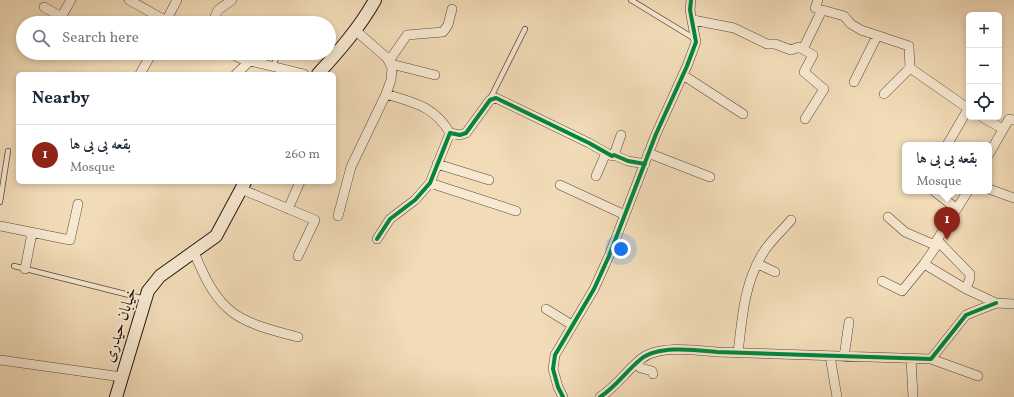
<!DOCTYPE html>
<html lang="en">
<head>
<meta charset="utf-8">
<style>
	body { margin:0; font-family:Vollkorn,Amiri,serif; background:#f6f6f7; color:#1f2937 }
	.controls { position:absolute; right:12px; top:12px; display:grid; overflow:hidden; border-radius:6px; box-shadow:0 2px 6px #0003 }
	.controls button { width:36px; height:36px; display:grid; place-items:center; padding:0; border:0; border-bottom:1px solid #e0e1e3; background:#fff; color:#1f2937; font:20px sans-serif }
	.you { position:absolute; left:621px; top:249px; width:14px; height:14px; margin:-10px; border:3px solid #fff; border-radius:50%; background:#1a73e8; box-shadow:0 0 0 6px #1a73e833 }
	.badge { display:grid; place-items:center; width:26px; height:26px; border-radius:50%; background:#8f2418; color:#fff; font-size:13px; font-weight:700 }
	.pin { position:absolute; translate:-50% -33px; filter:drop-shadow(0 1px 2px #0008) }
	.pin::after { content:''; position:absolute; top:21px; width:14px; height:12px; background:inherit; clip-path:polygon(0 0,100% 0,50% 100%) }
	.popup { position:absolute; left:902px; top:142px; width:90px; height:52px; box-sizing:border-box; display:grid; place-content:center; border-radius:6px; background:#fff; filter:drop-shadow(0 1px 3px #0005); font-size:13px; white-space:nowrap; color:#747a83 }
	.popup b { font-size:15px; color:#1f2937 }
	.popup::after { content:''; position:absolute; left:50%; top:100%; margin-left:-8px; border:8px solid transparent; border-top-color:#fff }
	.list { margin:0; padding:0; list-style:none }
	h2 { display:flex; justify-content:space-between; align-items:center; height:52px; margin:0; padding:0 16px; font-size:17px }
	h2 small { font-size:13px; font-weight:400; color:#747a83 }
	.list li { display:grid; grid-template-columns:26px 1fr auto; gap:12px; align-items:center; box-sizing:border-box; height:60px; padding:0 16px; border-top:1px solid #e0e1e3 }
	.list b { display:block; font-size:15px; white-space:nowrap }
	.list p { margin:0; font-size:13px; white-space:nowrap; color:#747a83 }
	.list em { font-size:13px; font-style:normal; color:#747a83 }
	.icon { flex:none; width:22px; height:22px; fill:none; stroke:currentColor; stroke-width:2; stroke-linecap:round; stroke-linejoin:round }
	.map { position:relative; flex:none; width:1014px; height:397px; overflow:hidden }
	.search { position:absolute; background:#fff; box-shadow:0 2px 6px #0003; left:16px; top:16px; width:320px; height:44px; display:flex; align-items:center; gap:10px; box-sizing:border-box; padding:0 14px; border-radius:22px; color:#747a83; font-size:15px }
	.panel { position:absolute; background:#fff; box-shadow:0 2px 6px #0003; left:16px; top:72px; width:320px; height:112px; border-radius:6px }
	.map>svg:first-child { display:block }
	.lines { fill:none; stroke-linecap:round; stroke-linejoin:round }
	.lane-casing { stroke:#58483a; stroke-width:6 }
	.street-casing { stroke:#58483a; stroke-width:10 }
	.secondary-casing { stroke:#241610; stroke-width:14 }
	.lane { stroke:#f7e8d1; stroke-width:4.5 }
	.street { stroke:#f7e8d1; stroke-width:9 }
	.secondary { stroke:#f7e8d1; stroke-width:12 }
	.cycleway-casing { stroke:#f7e8d1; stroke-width:6 }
	.cycleway { stroke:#00873e; stroke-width:4 }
	.labels { text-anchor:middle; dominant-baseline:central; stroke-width:3.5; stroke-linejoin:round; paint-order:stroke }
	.street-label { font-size:16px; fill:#241610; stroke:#f7e8d1 }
</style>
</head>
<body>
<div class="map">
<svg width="1014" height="397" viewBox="0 0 1014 397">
	<rect width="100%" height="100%" fill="#f2dcb8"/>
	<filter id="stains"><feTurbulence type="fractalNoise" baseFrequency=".005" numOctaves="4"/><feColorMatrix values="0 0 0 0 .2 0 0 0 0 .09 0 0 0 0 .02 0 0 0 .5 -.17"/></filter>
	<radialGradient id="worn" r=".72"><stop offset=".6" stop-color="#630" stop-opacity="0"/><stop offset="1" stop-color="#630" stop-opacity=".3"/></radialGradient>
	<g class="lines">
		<g class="lane-casing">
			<path id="lane" d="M631,0L695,39
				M287,23L288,20
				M273,67L278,53
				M490,99L525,29
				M0,202L8,151
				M14,266L145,299"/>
		</g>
		<g class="street-casing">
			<path id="street" d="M129,0L170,23
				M818,0L815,8L844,16L851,24L861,30L909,46L910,68L969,109
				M44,7L61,17L71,0
				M693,20L734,28L767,44H775L791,50L799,47L813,55L804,72L824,89L805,119
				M166,21L177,0
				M212,23L218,10L232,0
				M803,49L822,10
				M229,53L242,59L304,74
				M389,61L407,35L443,32L448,25L452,9
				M391,64L435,75
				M140,74L152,53
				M236,74L250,61
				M683,75L743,114
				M854,82L877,36
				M386,94C415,103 434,106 450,133
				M884,94L910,68
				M982,117L1003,129
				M947,145L968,109
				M648,153L710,177
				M989,154L1009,119L1014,120
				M614,155L621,135
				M437,164L489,180
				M596,176L606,153
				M430,183L516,211
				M560,185L625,215
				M241,189L315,220L298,256
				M989,189L1014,198
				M934,191L957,209
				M968,191L937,240L970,274V278L966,289L996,303L1014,304
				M288,209L300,182
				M338,216L351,167L386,94L391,80L392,68L387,58L355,30
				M888,217L905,232L937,246
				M0,226L70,240L78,204
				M377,239L390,219L415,200L430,183L450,133L460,135L466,133L490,100L496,98L589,143L612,156L614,155L628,161L645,164
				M194,252C219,314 235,321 298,337
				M758,264L775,272
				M924,264L966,289
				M25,269L32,233
				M882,281L902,291L924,264L939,242
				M546,309L572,325
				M738,353C742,319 744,283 763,253C770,241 782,231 791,220
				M830,356L837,397
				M844,357L849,322
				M911,359L913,397
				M931,359L978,376
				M0,360L122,377
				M636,364L641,368L652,371L653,374
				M563,397L558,387L553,369L555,355L594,289L609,256L656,134L687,66L696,42L690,10L691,0
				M600,397C616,387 626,371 641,359C658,345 696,350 717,352L931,359L966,315L996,303"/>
		</g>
		<g class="secondary-casing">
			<path id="secondary" d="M318,74C339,51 360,27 375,0
				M116,397L148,291L160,276L216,236L245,182"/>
		</g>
		<use href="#lane" class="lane"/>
		<use href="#street" class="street"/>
		<use href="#secondary" class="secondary"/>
		<g class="cycleway-casing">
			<path id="cycleway" d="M377,239L390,219L415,200L430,183L450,133L460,135L466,133L490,100L496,98L589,143L612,156L614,155L628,161L645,164
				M563,397L558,387L553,369L555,355L594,289L609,256L656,134L687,66L696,42L690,10L691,0
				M600,397C616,387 626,371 641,359C658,345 696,350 717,352L931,359L966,315L996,303"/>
		</g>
		<use href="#cycleway" class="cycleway"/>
	</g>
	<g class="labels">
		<g class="street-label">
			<text transform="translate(121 325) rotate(-72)">خیابان حیدری</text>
		</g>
	</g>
	<rect width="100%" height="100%" filter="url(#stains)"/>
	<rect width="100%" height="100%" fill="url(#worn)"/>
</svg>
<div class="controls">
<button>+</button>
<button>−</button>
<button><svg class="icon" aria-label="locate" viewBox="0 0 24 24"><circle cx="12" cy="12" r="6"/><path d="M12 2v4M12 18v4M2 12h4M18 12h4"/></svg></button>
</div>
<div class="you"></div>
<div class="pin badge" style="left:947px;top:240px">1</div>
<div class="popup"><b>بقعه بی بی ها</b>Mosque</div>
<div class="search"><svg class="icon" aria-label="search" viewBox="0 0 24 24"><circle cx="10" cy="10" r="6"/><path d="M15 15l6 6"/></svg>Search here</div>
<section class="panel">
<h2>Nearby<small></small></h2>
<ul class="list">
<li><span class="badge">1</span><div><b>بقعه بی بی ها</b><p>Mosque</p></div><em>260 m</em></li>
</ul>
</section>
</div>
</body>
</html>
